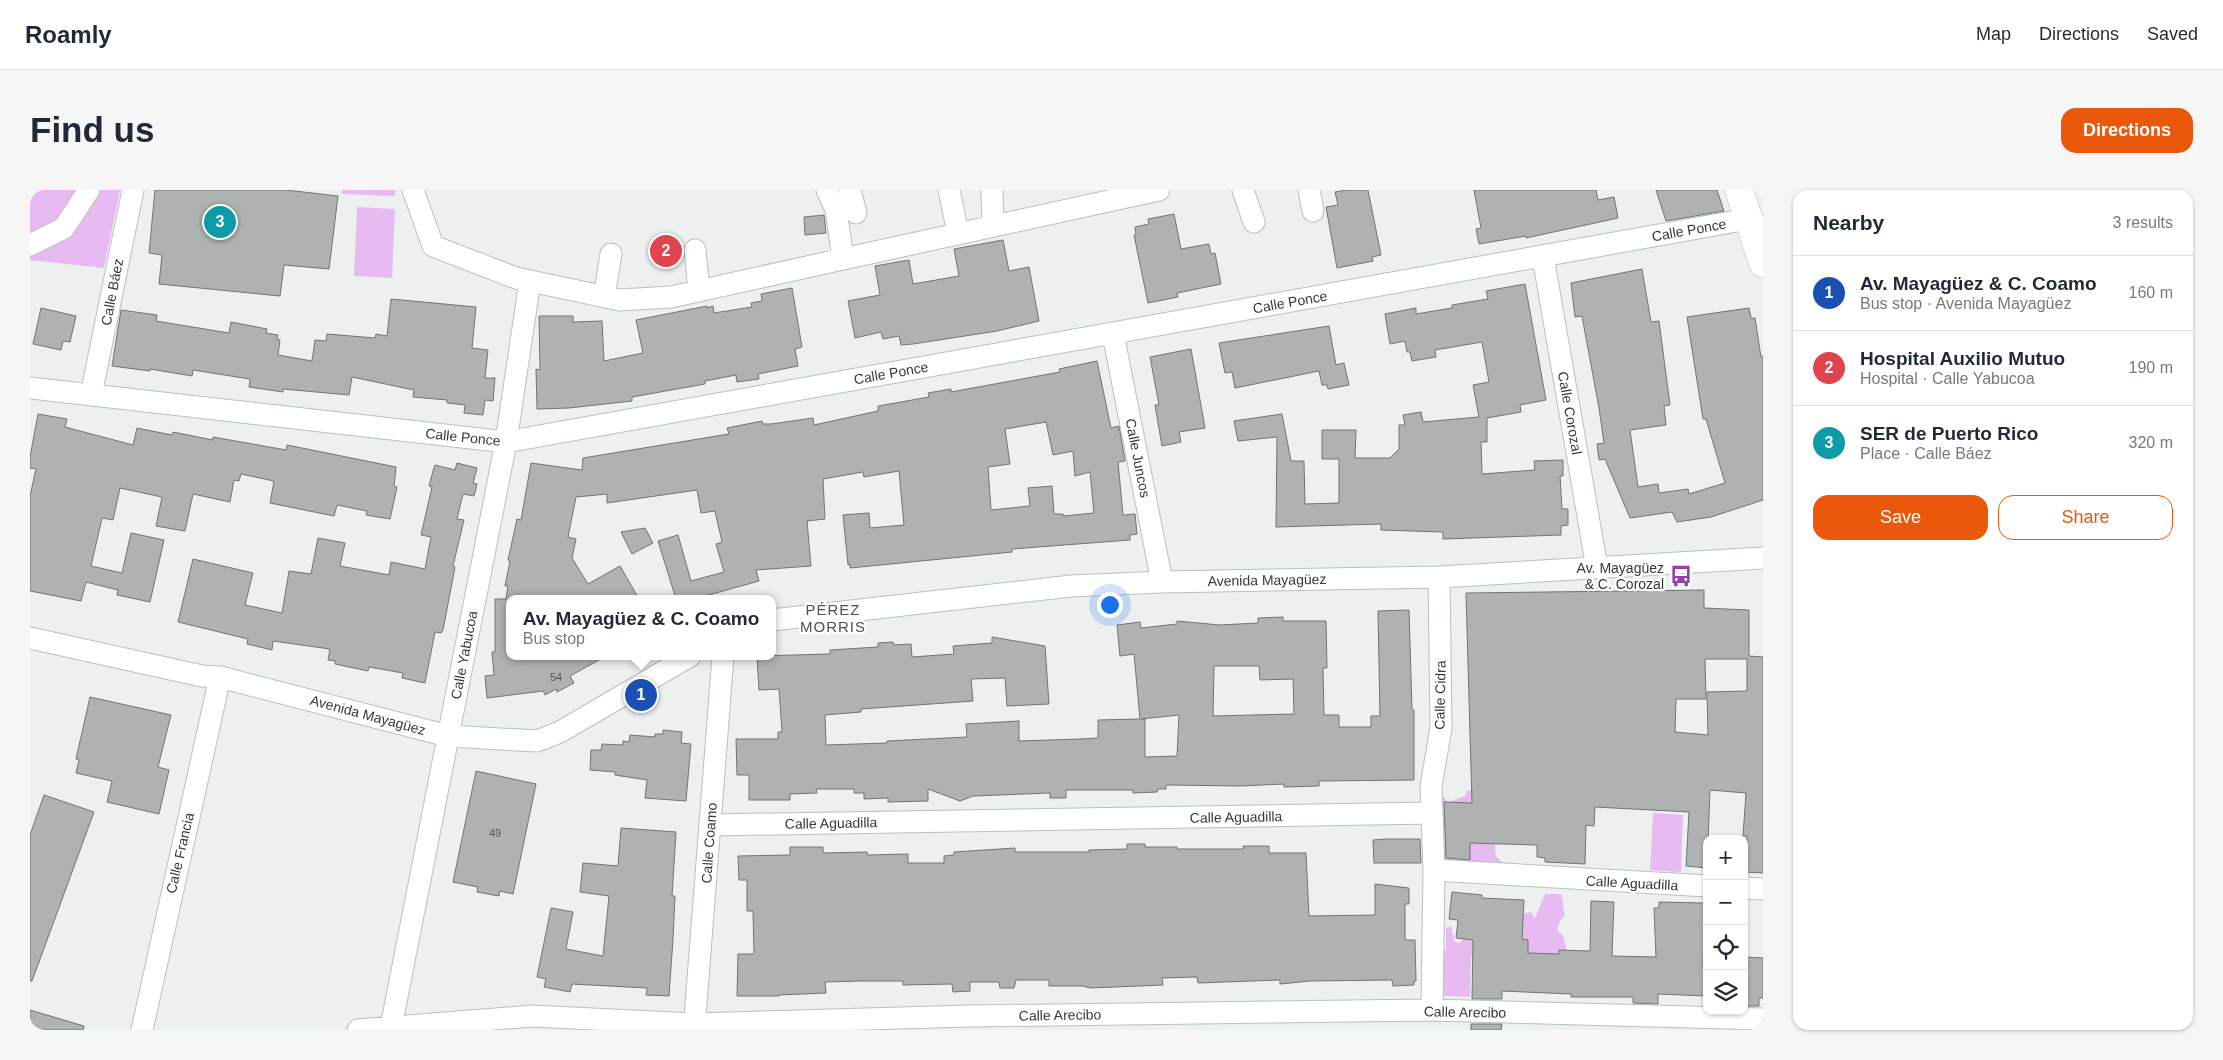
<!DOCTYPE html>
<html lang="en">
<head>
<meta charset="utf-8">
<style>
	body { margin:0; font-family:Arial,sans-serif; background:#f6f6f7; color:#1f2937 }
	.controls { position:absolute; right:15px; bottom:15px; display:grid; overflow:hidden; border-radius:10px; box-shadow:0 1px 4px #0004 }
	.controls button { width:45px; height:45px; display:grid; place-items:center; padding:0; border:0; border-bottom:1px solid #e0e1e3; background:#fff; color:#1f2937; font:25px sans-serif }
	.you { position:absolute; left:1079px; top:414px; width:18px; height:18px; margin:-12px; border:4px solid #fff; border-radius:50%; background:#1a73e8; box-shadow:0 0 0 8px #1a73e833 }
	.badge { display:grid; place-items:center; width:32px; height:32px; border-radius:50%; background:#ea580c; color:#fff; font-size:16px; font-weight:700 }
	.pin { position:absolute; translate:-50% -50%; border:2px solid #fff; box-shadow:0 1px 5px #0006 }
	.popup { position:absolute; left:476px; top:405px; width:270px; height:65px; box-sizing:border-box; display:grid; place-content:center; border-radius:10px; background:#fff; filter:drop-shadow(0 1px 4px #0005); font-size:16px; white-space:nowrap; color:#747a83 }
	.popup b { font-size:19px; color:#1f2937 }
	.popup::after { content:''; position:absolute; left:50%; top:100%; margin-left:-10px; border:10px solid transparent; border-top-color:#fff }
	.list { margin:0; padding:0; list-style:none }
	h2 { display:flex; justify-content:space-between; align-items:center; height:65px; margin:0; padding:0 20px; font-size:21px }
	h2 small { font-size:16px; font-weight:400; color:#747a83 }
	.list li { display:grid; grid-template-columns:32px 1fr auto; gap:15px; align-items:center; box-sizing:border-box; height:75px; padding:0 20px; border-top:1px solid #e0e1e3 }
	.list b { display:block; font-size:19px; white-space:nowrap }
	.list p { margin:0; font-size:16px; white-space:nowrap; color:#747a83 }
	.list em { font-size:16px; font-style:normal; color:#747a83 }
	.actions { display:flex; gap:10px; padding:15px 20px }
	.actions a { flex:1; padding:11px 0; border:1px solid #ea580c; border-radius:15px; text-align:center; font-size:18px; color:#ea580c }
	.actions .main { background:#ea580c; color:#fff }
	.icon { flex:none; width:28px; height:28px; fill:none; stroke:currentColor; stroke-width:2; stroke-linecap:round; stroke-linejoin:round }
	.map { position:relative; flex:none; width:1733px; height:840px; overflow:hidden; border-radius:15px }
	header { display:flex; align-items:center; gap:30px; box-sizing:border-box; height:70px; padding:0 25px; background:#fff; border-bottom:1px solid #e0e1e3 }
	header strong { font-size:24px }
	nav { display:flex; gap:28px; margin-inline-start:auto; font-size:18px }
	.intro { display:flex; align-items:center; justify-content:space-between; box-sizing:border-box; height:120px; padding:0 30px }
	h1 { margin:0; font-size:35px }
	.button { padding:12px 22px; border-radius:15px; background:#ea580c; color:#fff; font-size:18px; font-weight:700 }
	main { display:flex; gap:30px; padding:0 30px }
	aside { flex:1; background:#fff; border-radius:15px; box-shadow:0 1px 4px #0004 }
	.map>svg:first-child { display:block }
	.green { fill:#e7bbf1 }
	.building { fill:#aeb2b1; stroke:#717474; fill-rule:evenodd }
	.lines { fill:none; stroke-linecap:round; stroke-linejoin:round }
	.minor-casing { stroke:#bbbfbe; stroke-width:23 }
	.major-casing { stroke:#bbbfbe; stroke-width:29 }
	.minor { stroke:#fff; stroke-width:21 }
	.major { stroke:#fff; stroke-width:28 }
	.labels { text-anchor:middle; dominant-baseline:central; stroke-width:4.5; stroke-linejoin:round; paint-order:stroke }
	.number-label { font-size:11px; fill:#555756 }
	.street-label { font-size:14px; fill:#373938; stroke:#fff }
	.poi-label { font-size:14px; fill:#373938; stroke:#fff; text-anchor:end }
	.neighbourhood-label { font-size:15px; letter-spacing:1px; fill:#4f5252; stroke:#fff }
</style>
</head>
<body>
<header>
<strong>Roamly</strong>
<nav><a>Map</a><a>Directions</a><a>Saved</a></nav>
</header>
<div class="intro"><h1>Find us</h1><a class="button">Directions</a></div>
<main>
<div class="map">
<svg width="1733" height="840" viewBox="0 0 1733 840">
	<rect width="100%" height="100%" fill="#ecf0ef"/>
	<path class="green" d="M0,0H90L74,78L0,70Z
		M312,0H365V6L312,4Z
		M327,17L365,19L362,88L324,86Z
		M1451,597L1468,606L1465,660L1466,666L1476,677L1411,686L1412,605L1418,612L1435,606L1437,601Z
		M1623,623L1653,625L1651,682L1620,680Z
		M1515,704H1531C1534,711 1532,718 1535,725L1530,731L1527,740L1533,745L1537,762L1525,766H1497L1498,750L1492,749L1493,724L1501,722L1505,728Z
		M1421,736L1425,752L1430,753L1432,749L1449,751L1451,762L1441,766L1440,807L1414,806L1413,760H1416V738Z"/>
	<path class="building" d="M125,0H256L308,6L299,79L254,75L250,106L129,94L132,65L119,63Z
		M1316,0H1338L1351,65L1342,67L1343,71L1307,78L1296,17L1308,15L1305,2Z
		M1444,0H1566L1568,10L1584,7L1588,28L1496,48V46L1449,54L1446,39L1451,38Z
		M1626,0H1687L1694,21L1636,31Z
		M1144,24L1151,59L1179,54L1181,64L1185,63L1191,94L1147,103L1148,107L1118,113L1104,45H1106L1105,37L1119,34L1118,29Z
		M794,25L796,43L775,45L774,27Z
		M973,50L979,81L999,77L1009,131L967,141L883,154L871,155L869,146L853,149L851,142L825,148L818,111L850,105L845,76L879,70L883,94L929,86L924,59Z
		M1612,79L1621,132L1629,131L1640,215L1634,216L1636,235L1600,240L1608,297L1628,294L1629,303L1658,299L1659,304L1695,293L1676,229H1673L1657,127L1719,118L1721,128H1725L1731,167L1733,166V310L1681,327L1647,332L1642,322L1600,328L1575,269L1569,270L1567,254L1574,253L1569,218L1552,126L1545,127L1541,93Z
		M1495,94L1516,210L1490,215L1491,222L1457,228V252H1451L1452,284L1505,280L1504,271L1533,270V286H1530L1532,319H1538V335L1531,336V345L1413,349V342L1351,340V334L1246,337L1247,247L1208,251L1204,231L1252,224L1261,271H1274L1275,314L1309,313V269H1292V240H1326L1325,268H1360L1369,259V235H1375L1373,225L1391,222L1393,232L1449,227L1443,195L1459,192L1452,152L1405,160L1406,167L1382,171L1380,162H1377L1375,151L1360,154L1355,124L1386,118V124L1422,118V115L1458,109L1456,101Z
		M762,98L772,157L765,159L768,176L728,184L729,189L707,192L706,185L675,191V194L602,207V211L539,218L507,219L506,179L510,180L509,126H543V132L572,131L574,171L613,163L606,130L677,116V118L683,116L684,123L722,117L721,113L732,111L731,104Z
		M361,109L446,117L442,158L458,160L455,188H465L463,211L455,210L453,225L434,223L435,215L417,213V210L383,207L384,200L322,187L319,205L253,199V202L219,197L220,189L163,180L162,186L120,179V181L82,176L91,120L127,125L126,131L199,143L201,132L237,139L236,143L248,145L247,149L250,150L248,165L282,171L285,150L296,151L297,144L345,148L346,144L357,146Z
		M11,118L46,126L40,152L33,151L31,160L3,154Z
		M1299,136L1306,175L1314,173L1319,195L1298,199L1297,195H1292L1289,181L1205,198L1202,182L1195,183L1189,153Z
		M1161,159L1175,238L1149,242L1151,252L1132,256L1125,215H1129L1120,167Z
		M1067,171L1081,238L1089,236L1095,271L1088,272L1093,325L1105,324L1107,344L1100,345V350L982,359V362L820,378V374L818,375L813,325L839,323L840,338L874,335L869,281L834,287L833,282L793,289L795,329L777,331L781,376L726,380L729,391L675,406L676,409H646L628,351L648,345L661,391L694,382L686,354L692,352L685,321L671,323L667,300L577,313V304L546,307L538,347L546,349L542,368L558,394L590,376L609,409H480V466H576L540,486L544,493L527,502L526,499L515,505L513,501L457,508L455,486L464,485L462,462H465V409H476L478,396H475L480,371L478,370L487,329L491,330L501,273L552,280L553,268L699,244L697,238L732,231L733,234H741L783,228L784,235L848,221V216L899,207L898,203L921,199V202L1030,182L1029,179ZM1016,232L1023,265L1043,261L1045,286L1060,282L1064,323L1033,326V324H1024L1022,296L998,298L1000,316L961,320L958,277L980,274L975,239Z
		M8,224L37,229L35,237L103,255L107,238L142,245L143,242L183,250V247L256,260L257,255L366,277L364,296L367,297L360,329L336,325L337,321L307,315L304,326L240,313L244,291L211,284L209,291L204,290L200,312L163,304L155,341L126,336L132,307L90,298L83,330L72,328L61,376L92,383L101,343L134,350L120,412L87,405L88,400L56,392L51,411L0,401V306L6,279L0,278V267Z
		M427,273L447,278L443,293L447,294L444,306L433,304L427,329L434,330L423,376L425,377L413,440L411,443L405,442L395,493L372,488L373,483L339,477L338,481L305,474V471L298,470L300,459L243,451L242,460L217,454L218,449L148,432L163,369L223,383L215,415L252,423L259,381L281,384L288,348L315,353L310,376L359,385L361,372L395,379L401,347L391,345L402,297L399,296L403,281L405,275L425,280Z
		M615,338L623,353L602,364L591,342Z
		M1674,400V418L1719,420V466L1733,467V683L1715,682L1717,646H1713L1716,603L1680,600L1677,678L1656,676L1659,622L1565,617L1564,636L1556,635L1555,674L1515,672V668L1507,667V655L1440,653V670L1416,668L1414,612L1442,613L1436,403ZM1675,469H1717V501L1677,502L1678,545L1645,542L1646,509H1676Z
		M1379,420L1382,520H1384V590L1289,591V596L1254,597V594L1211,596L1136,595V599H1128L1127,602L1103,603V600H1036V608H1020V603L943,606L930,611L898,599V611L858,612V608L834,609V603H824V599H786L787,603L760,604V610H719V585H707L706,549H748V542H752L749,499L729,500L727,466L800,464V460L848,457V453L863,452L864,455L881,454L882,467L924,464L923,456L962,453V447L1015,456L1019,514L977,516L975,488L941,489L943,511L831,519V522L795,525L796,555L857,553V551L937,547L936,534L989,531V551L1051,549L1068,548V530L1110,529L1104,464L1090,466L1087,435L1110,432L1111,438L1147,434V431L1190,435L1228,433V428L1253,427V431H1296L1297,478H1293L1294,525H1309V537H1341V526H1350L1348,421ZM1184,476H1229L1230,490L1263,489L1264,524L1183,526ZM1149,525L1147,566L1115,567V529H1111Z
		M60,507L141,525L128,577L139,580L129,624L77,612L82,591L46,583L49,570L46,569Z
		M633,540L652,542L651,553L661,554L656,611L615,608L617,590L585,585V582L560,580L561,560H571L572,554L593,555V551L599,552L600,545L625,547V544H633Z
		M446,581L506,594L483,704L470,701L469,706L447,702L448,697L423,692Z
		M14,605L64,622L2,791H0V645Z
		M591,638L646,642L642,706H645L643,749L639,806L616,805L617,798L542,794L540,802L514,797L516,789L507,787L521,718L543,722L536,759L573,766L579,706L550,702L553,673L588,676Z
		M1355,649H1390L1391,673H1344L1343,650Z
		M1097,654H1115V657H1147V659H1214L1213,656H1239V663H1276L1279,726L1345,725V694L1379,698V714H1375V750H1385L1386,791H1384V795L1363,796L1362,790L1280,791L1250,794V790L1168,793L1167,787L1132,788L1133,795L1061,798L1052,796H1019V790H986L984,798H970L969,792H940V801L923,802L922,794L873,795V791H830L795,792L796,803L749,805V806H707L708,764H724L723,721H717V690H709L708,666L760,665V657H793V663L837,662L838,665L878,664V673H914V666L924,665V662L985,658V662H1059V660L1097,659Z
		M1422,702L1452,705V708L1494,710L1492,749L1498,750V763L1529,764V760L1560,761L1561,711L1584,712L1582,766L1626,767L1624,718H1629V712L1675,713L1673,776H1677V806L1628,804V814L1603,813V807H1541V804L1472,801V809H1442L1443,750L1426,748L1428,730L1419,729Z
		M1714,767L1733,768V808H1729V816H1714Z
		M0,820L54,836L53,840H0Z
		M1441,834H1472L1471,840H1441Z"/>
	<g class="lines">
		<g class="minor-casing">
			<path id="minor" d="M383,0L403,56L486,88L590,110L641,107L813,69
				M797,0L806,20L813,69L1129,0
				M820,0L826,23
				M919,0L928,43
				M962,0L963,36
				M1213,0L1224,32
				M1279,0L1283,21
				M0,55L34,38L59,0
				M665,60L669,100
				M1513,67L1567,378
				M574,107L581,64
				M1083,144L1132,392
				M0,198L476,252L1718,29
				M61,205L103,0
				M742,430L1041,396L1132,392L1409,387L1733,368
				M0,448L172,486L190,487L418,546L507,551L530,542L660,466
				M681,635L1401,623
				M1404,680L1677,696
				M1714,698L1733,699
				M1402,820L1404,680L1401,596L1411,538L1409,387
				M361,837L476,252L500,91
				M112,840L190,487
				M328,840L502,826L664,834L938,826L1402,820L1733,829
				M664,840L693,466"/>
		</g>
		<g class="major-casing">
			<path id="major" d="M1709,0L1733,73"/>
		</g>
		<use href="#minor" class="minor"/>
		<use href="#major" class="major"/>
	</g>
	<defs>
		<g id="bus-bare" transform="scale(1.725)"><path d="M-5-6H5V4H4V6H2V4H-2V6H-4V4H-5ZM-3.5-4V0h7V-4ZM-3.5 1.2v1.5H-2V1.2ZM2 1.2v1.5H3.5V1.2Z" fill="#973fab" stroke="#fff" stroke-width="2.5" paint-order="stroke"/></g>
	</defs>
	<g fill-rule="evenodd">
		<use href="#bus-bare" x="1651" y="386"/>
	</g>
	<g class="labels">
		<g class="number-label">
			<text x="526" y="487">54</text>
			<text x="465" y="643">49</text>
		</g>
		<g class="street-label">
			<text transform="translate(1659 40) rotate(-10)">Calle Ponce</text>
			<text transform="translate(82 102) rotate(-79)">Calle Báez</text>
			<text transform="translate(1260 112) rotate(-10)">Calle Ponce</text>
			<text transform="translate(861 183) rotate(-10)">Calle Ponce</text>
			<text transform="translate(1540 223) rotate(80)">Calle Corozal</text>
			<text transform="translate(433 247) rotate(6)">Calle Ponce</text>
			<text transform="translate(1108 268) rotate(79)">Calle Juncos</text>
			<text transform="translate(1237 390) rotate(-1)">Avenida Mayagüez</text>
			<text transform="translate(434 465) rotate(-79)">Calle Yabucoa</text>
			<text transform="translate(1410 505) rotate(-89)">Calle Cidra</text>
			<text transform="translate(338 525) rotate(15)">Avenida Mayagüez</text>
			<text transform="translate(1206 627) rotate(-1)">Calle Aguadilla</text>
			<text transform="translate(801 633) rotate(-1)">Calle Aguadilla</text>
			<text transform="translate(679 653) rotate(-86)">Calle Coamo</text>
			<text transform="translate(150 663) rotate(-77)">Calle Francia</text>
			<text transform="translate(1602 693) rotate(3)">Calle Aguadilla</text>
			<text transform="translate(1435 822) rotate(1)">Calle Arecibo</text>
			<text transform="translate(1030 825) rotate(-1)">Calle Arecibo</text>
		</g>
		<g class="poi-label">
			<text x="1634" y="378">Av. Mayagüez<tspan x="1634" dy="16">&amp; C. Corozal</tspan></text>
		</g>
		<g class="neighbourhood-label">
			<text x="803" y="419">PÉREZ<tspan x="803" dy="17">MORRIS</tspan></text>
		</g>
	</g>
</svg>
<div class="controls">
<button>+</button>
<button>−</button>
<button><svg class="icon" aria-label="locate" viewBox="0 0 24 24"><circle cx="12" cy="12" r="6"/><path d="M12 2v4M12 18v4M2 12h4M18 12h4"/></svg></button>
<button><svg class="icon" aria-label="layers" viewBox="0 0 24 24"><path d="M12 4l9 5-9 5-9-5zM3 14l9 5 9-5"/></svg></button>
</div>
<div class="you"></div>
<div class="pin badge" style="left:611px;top:505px;background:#1a4fb4">1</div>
<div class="popup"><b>Av. Mayagüez &amp; C. Coamo</b>Bus stop</div>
<div class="pin badge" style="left:636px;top:61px;background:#e0444e">2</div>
<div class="pin badge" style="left:190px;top:32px;background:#0f9aa8">3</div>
</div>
<aside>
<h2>Nearby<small>3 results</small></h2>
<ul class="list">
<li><span class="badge" style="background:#1a4fb4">1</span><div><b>Av. Mayagüez &amp; C. Coamo</b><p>Bus stop · Avenida Mayagüez</p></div><em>160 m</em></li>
<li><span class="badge" style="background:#e0444e">2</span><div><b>Hospital Auxilio Mutuo</b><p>Hospital · Calle Yabucoa</p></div><em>190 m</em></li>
<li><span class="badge" style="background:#0f9aa8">3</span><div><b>SER de Puerto Rico</b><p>Place · Calle Báez</p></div><em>320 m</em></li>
</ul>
<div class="actions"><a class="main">Save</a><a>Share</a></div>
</aside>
</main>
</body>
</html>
